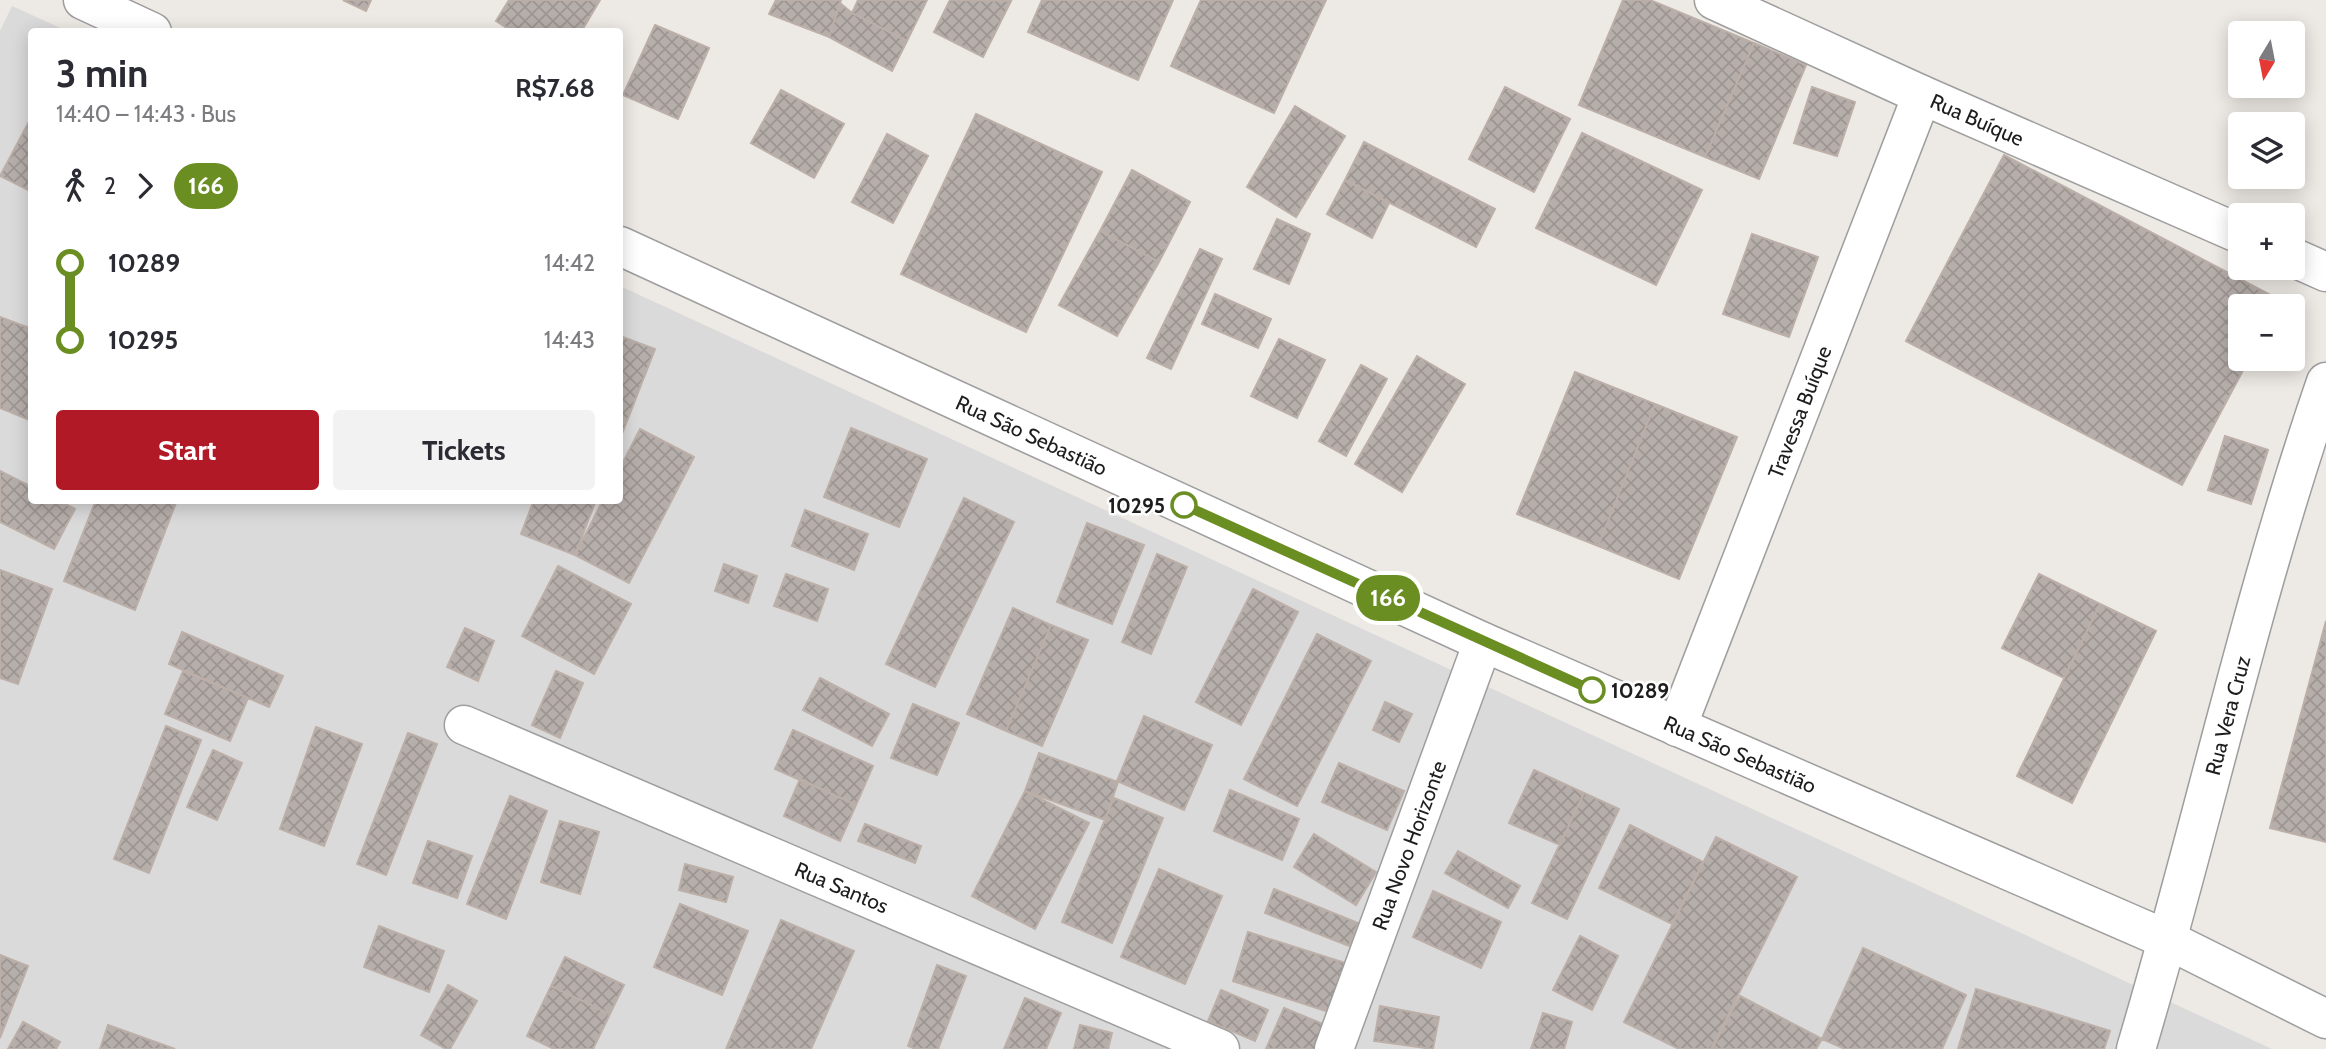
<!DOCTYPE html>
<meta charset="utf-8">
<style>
:root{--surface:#fff;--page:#f2f2f3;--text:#2b2b33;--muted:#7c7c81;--accent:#b11927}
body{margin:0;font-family:Cabin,sans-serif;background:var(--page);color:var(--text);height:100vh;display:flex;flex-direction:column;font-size:26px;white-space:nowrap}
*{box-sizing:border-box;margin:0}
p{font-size:23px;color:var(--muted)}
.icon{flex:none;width:38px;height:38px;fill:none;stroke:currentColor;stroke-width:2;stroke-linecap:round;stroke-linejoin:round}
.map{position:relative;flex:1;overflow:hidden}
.drawer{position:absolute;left:28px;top:28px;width:595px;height:476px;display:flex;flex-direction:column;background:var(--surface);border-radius:7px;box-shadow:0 4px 18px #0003}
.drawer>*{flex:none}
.badge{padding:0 14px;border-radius:23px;font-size:24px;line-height:46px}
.needle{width:46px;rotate:190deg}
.buttons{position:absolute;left:2228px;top:21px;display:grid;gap:14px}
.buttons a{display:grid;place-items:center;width:77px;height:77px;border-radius:7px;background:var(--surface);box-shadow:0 4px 18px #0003;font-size:35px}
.map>.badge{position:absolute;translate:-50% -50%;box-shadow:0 0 0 4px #fff}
.legs{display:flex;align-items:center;gap:10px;height:77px;padding:0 28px;font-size:23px}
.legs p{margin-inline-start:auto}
.head{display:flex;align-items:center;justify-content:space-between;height:119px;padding:0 28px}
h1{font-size:38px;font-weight:800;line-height:52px}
.cta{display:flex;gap:14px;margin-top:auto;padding:14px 28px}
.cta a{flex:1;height:80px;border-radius:7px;background:var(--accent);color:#fff;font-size:28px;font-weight:800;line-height:80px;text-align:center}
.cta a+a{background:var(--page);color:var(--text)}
ul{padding:0 28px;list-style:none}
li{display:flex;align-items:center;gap:24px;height:77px;font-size:26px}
li i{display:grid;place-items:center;width:10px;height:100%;margin:0 9px;background:currentColor}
li i::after{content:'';width:18px;height:18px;margin:-9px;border:5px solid;border-radius:50%;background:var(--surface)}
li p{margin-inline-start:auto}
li:first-child i{background:linear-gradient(#0000 50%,currentColor 0)}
li:last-child i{background:linear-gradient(currentColor 50%,#0000 0)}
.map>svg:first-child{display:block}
</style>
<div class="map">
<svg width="2326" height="1049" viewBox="0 0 2326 1049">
<defs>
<pattern id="building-cross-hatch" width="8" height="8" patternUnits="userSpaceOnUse" patternTransform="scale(1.75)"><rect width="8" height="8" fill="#b6aeaa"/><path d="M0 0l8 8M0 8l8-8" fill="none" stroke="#9c9592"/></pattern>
</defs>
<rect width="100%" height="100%" fill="#ede9e4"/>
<path fill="#dbdada" d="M 12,6 L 67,31 L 32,32 L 32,500 L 620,500 L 620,286 L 2272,1049 L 0,1049 L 0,31 Z"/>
<path fill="url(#building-cross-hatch)" stroke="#bcafa8" stroke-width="2" d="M 343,0 L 371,0 L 366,11 Z
M 509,0 L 600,0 L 581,32 L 513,32 L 496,21 Z
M 776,0 L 841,0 L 829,37 L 769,14 Z
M 858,0 L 927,0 L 907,41 L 852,13 Z
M 950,0 L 1011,1 L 983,57 L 934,32 Z
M 1042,0 L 1173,0 L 1138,80 L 1028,32 Z
M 1201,0 L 1326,0 L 1274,113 L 1171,66 Z
M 1623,0 L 1650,0 L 1754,43 L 1705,157 L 1579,105 Z
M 840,3 L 852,13 L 907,41 L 892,71 L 829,37 Z
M 655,25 L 709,48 L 678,119 L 623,95 Z
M 1754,43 L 1806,65 L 1759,179 L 1705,157 Z
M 1505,87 L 1570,119 L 1534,192 L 1469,159 Z
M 1812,87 L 1855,102 L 1837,156 L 1794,143 Z
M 781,90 L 844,124 L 814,178 L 751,143 Z
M 1295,106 L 1345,136 L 1296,217 L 1247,187 Z
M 976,114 L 1102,172 L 1026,332 L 901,274 Z
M 32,116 L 32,192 L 0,176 Z
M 1582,133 L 1702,190 L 1656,285 L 1536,228 Z
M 887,134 L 928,156 L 893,223 L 852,202 Z
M 1364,142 L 1495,209 L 1476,247 L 1345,180 Z
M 2004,155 L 2280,300 L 2277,306 L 2240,306 L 2240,359 L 2249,359 L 2182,485 L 1906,341 Z
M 1132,170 L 1190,202 L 1159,262 L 1100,231 Z
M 1345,180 L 1389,203 L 1372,238 L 1327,214 Z
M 1277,219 L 1310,234 L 1289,284 L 1254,269 Z
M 1100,231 L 1159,262 L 1117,336 L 1059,305 Z
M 1752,234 L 1818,257 L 1789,337 L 1723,314 Z
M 1200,249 L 1222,259 L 1171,369 L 1147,358 Z
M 1215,294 L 1271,319 L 1258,348 L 1202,324 Z
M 0,317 L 32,329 L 32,421 L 0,408 Z
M 620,336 L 655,349 L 620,439 Z
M 1279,339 L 1325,360 L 1297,418 L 1251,396 Z
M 1417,356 L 1465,384 L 1402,492 L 1355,464 Z
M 1361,365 L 1387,379 L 1346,456 L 1319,441 Z
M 1575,372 L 1655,404 L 1598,546 L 1517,514 Z
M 1655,404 L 1737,437 L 1679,579 L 1598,546 Z
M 851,428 L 927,459 L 899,527 L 824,497 Z
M 640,429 L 694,457 L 629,583 L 575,555 L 603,500 L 620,500 L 620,468 Z
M 2225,436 L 2268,450 L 2251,504 L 2208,490 Z
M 0,471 L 32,487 L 32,500 L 58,500 L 75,509 L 54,549 L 0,522 Z
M 964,498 L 1014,522 L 935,687 L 886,664 Z
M 96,500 L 177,500 L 135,610 L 64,581 Z
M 534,500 L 596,500 L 575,555 L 521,534 Z
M 805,510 L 868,534 L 854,570 L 792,546 Z
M 1087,523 L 1144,545 L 1112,624 L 1057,602 Z
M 1157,554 L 1187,567 L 1151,654 L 1122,642 Z
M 724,564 L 757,576 L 748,603 L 715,591 Z
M 558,566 L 631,604 L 594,674 L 522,636 Z
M 0,570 L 52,589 L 18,684 L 0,678 Z
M 786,574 L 828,589 L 817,621 L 774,606 Z
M 2039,574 L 2100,604 L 2064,678 L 2002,648 Z
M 1253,589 L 1298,612 L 1241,725 L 1196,702 Z
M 2100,604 L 2156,631 L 2072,803 L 2017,776 Z
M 1013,608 L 1051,625 L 1006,731 L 967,714 Z
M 2326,621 L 2326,842 L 2270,828 Z
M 1051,625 L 1088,640 L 1042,746 L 1006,731 Z
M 465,628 L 494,641 L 478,681 L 447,667 Z
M 182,632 L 283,676 L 269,707 L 169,664 Z
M 1317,634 L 1371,661 L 1297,806 L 1244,779 Z
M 183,671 L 248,698 L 230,741 L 165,714 Z
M 556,671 L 583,683 L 560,738 L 532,725 Z
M 820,678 L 889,714 L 872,746 L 803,710 Z
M 1385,702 L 1412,714 L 1399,742 L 1373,730 Z
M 913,704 L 959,723 L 937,775 L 891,758 Z
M 1144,716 L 1212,745 L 1184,810 L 1117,781 Z
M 166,726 L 201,740 L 149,873 L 114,859 Z
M 316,727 L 362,744 L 324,846 L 280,829 Z
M 793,730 L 873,766 L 856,805 L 775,769 Z
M 408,733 L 437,744 L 386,875 L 357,864 Z
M 213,750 L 242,763 L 217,820 L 187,807 Z
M 1039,753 L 1118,782 L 1105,820 L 1025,791 Z
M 1339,763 L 1404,791 L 1387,830 L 1322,802 Z
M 1534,770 L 1584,793 L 1560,845 L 1509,823 Z
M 800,779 L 856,805 L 840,841 L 784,816 Z
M 1230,790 L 1299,819 L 1282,860 L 1214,831 Z
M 1025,791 L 1089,823 L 1035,929 L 972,896 Z
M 1584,793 L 1619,809 L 1567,919 L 1532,903 Z
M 510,796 L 547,811 L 506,919 L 467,904 Z
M 1114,798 L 1163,818 L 1112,943 L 1062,922 Z
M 560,821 L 599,832 L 580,894 L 541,882 Z
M 865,824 L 921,846 L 915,863 L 858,841 Z
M 1630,825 L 1703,862 L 1672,924 L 1599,888 Z
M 1314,834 L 1376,872 L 1356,905 L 1294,867 Z
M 1716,837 L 1797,877 L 1711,1049 L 1679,1049 L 1624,1022 Z
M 428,841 L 472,856 L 457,898 L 413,883 Z
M 1458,851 L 1520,886 L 1508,908 L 1445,873 Z
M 685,864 L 733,877 L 726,902 L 679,890 Z
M 1159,869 L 1222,896 L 1185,984 L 1121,957 Z
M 1274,889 L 1358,923 L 1349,946 L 1265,913 Z
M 1433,891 L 1501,922 L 1481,968 L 1413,937 Z
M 680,904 L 748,931 L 722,995 L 654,967 Z
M 781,920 L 854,951 L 811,1049 L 726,1049 Z
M 379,926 L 444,951 L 429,992 L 364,967 Z
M 1248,932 L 1348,964 L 1332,1013 L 1233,981 Z
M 1580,936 L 1618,956 L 1592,1010 L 1553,990 Z
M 1863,948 L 1966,995 L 1942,1049 L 1845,1049 L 1822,1039 Z
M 0,955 L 28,966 L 0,1038 Z
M 565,957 L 624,985 L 610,1014 L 551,986 Z
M 937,965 L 966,976 L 938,1049 L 916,1049 L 908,1046 Z
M 448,985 L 477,1001 L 450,1049 L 446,1049 L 421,1035 Z
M 551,986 L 610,1014 L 593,1049 L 554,1049 L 527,1036 Z
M 1976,989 L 2110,1031 L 2104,1049 L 1958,1049 Z
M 1221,990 L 1268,1010 L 1255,1041 L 1208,1021 Z
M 1740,996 L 1822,1039 L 1816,1049 L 1712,1049 Z
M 1025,998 L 1061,1013 L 1046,1049 L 1004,1049 Z
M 1380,1006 L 1439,1017 L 1433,1049 L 1374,1041 Z
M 1284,1008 L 1328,1026 L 1318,1049 L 1266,1049 Z
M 1543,1013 L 1572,1022 L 1564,1049 L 1531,1049 Z
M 23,1022 L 60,1042 L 56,1049 L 8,1049 Z
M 108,1025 L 175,1049 L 100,1049 Z
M 1080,1025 L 1112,1033 L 1108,1049 L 1074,1049 Z"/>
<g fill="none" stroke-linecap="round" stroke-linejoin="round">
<defs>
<g id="minor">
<path id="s1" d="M 1714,0 L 1922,95 L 2240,234"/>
<path d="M 2292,257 L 2326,272"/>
<path id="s2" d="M 464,725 L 1220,1049"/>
<path id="s3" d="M 1677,727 L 1922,95"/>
<path id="s4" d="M 1334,1049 L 1483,642"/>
<path id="s5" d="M 2136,1049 C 2202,828 2250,601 2326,382"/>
</g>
<g id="tertiary">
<path d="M 83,0 L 152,32"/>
<path id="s6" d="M 620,246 L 1483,642 L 2168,940 L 2326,1019"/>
</g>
</defs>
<use href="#minor" stroke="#9e9e9e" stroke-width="41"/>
<use href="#tertiary" stroke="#9e9e9e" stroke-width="41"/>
<use href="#minor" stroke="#fff" stroke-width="38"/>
<use href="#tertiary" stroke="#fff" stroke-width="38"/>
</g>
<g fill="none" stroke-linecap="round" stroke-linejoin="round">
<defs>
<path id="line-1" d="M 1184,505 L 1592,690"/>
</defs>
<use href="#line-1" stroke="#fff" stroke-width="16"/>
<use href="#line-1" stroke="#6b8e23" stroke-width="10"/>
</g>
<g fill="#fff" stroke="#6b8e23" stroke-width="3.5">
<circle cx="1184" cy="505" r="12"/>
<circle cx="1592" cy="690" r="12"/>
</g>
<g text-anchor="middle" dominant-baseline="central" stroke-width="5" stroke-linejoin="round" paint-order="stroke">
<g font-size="21" fill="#1d1d1d" stroke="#fff">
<text stroke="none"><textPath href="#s1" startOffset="289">Rua Buíque</textPath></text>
<text stroke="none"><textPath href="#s3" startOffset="338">Travessa Buíque</textPath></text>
<text stroke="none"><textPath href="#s6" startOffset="453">Rua São Sebastião</textPath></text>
<text stroke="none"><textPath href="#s5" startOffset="346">Rua Vera Cruz</textPath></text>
<text stroke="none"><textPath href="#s6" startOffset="1230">Rua São Sebastião</textPath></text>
<text stroke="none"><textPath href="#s4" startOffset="217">Rua Novo Horizonte</textPath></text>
<text stroke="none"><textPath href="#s2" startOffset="411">Rua Santos</textPath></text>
</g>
<g font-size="21" font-weight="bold" fill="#1d1d1d" stroke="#fff" text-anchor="end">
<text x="1165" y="505">10295</text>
<text x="1611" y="690" text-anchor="start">10289</text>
</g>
</g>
</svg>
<div class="buttons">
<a><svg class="needle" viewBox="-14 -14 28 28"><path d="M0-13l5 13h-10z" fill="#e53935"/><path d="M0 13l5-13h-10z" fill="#7c7c81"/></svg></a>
<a><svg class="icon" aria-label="layers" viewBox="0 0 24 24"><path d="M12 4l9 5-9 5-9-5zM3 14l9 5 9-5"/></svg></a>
<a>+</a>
<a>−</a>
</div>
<b class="badge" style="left:1388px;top:598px;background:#6b8e23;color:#fff">166</b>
<section class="drawer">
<div class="head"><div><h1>3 min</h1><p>14:40 – 14:43 · Bus</p></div><b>R$7.68</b></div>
<div class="legs"><svg class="icon" aria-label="walk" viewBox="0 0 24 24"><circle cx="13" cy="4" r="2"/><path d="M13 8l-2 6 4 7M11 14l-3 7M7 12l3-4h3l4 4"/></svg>2<svg class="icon" aria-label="forward" viewBox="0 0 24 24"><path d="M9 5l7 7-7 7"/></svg><b class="badge" style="background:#6b8e23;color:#fff">166</b></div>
<ul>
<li><i style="color:#6b8e23"></i><b>10289</b><p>14:42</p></li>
<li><i style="color:#6b8e23"></i><b>10295</b><p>14:43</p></li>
</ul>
<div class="cta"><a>Start</a><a>Tickets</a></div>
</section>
</div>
